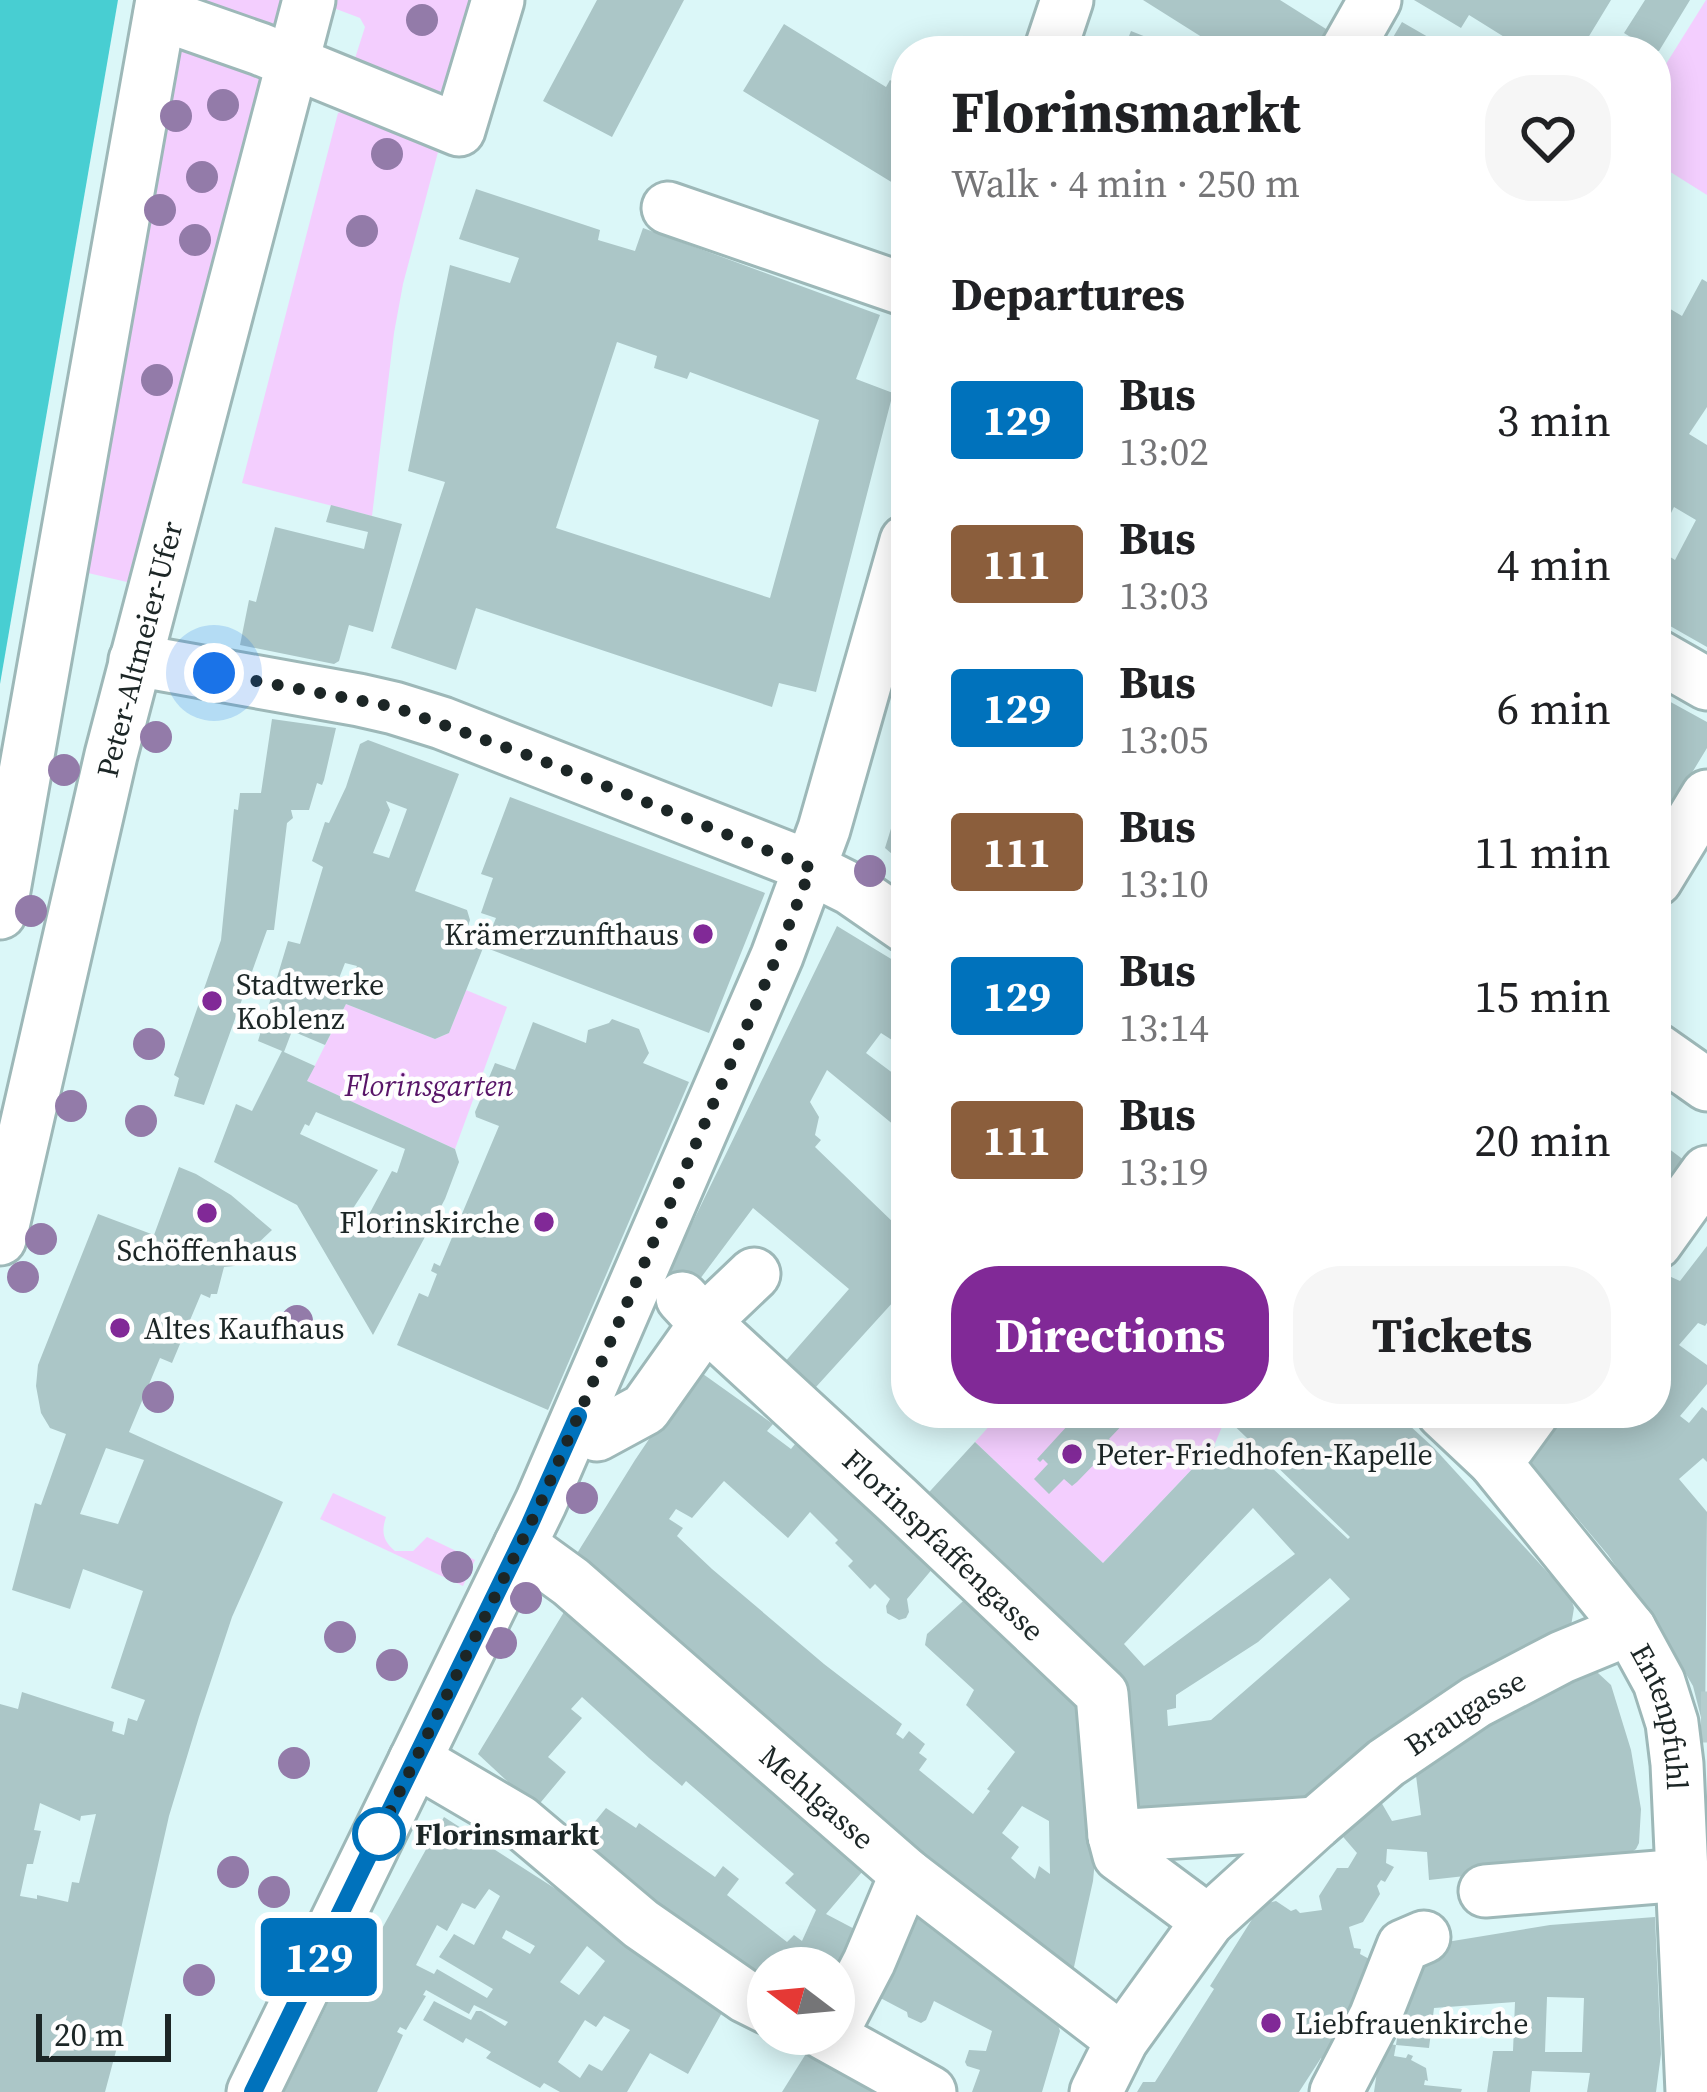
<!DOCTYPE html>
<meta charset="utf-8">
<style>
:root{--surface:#fff;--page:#f6f6f6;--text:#202124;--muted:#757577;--accent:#812997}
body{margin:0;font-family:"Source Serif 4",serif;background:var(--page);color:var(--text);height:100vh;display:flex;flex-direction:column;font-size:45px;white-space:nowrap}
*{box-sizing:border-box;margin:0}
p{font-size:39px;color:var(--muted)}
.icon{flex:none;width:66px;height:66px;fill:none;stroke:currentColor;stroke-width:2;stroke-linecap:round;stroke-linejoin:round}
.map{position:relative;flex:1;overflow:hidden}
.sheet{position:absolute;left:891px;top:36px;width:780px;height:1392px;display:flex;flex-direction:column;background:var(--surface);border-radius:48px;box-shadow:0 6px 30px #0003}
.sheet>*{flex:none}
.badge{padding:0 24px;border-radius:9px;font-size:42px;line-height:78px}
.needle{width:78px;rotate:286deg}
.buttons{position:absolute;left:747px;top:1947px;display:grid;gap:24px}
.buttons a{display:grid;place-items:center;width:108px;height:108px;border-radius:50%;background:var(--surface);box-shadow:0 6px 30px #0003;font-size:60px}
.scale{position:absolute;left:36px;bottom:30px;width:135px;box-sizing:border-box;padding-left:12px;border:6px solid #1c2626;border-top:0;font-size:33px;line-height:42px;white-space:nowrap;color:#1c2626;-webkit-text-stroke:9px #fefefe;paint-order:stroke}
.you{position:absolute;width:60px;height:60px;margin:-30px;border:9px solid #fff;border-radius:50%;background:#1a73e8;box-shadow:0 0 0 18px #1a73e833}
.map>.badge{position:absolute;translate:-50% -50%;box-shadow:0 0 0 6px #fff}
h2{padding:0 60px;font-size:45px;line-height:108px}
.round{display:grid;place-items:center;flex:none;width:126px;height:126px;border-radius:48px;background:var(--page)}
.summary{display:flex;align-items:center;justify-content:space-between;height:204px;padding:0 60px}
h1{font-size:57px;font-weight:700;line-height:90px}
.button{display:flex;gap:24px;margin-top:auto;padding:24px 60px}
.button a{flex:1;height:138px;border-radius:48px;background:var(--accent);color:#fff;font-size:48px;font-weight:700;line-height:138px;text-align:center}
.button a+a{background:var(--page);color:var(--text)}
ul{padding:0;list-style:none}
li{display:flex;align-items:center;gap:36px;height:144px;padding:0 60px}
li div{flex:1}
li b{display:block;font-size:45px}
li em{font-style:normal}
li .badge{min-width:132px;font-weight:700;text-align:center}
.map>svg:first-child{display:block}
</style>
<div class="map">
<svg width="1707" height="2092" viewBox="0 0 1707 2092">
<rect width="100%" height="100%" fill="#dbf7f8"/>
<path fill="#f3cefe" d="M 176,0 L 286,0 L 127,582 L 75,570 Z
M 333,0 L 480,0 L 456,77 L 439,92 L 412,92 L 351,71 L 365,27 L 360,18 L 331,7 Z
M 1706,0 L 1707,0 L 1707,195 L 1656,163 L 1656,80 Z
M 350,109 L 429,137 L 438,152 L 403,284 L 394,333 L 372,516 L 242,483 L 338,113 Z
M 466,990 L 507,1007 L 455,1149 L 307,1081 L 346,1004 L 435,1039 L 449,1033 Z
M 1001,1413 L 1221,1413 L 1226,1417 L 1214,1446 L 1103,1563 L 975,1442 Z
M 333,1493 L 386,1517 C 381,1532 383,1541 395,1551 L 413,1551 L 427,1537 L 475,1560 L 463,1586 L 320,1519 Z"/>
<path fill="#48ced2" d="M 0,0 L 118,0 L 0,684 Z"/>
<path fill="#abc6c7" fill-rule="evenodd" d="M 597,0 L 684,0 L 612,137 L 543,101 Z
M 1143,0 L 1280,0 L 1334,34 L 1324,51 L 1224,51 Z
M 1414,0 L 1611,0 L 1580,51 L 1545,51 L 1538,47 L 1536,51 L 1527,51 L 1469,15 L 1461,28 Z
M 1645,0 L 1690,0 L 1659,51 L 1653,51 L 1624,33 Z
M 1402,22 L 1435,41 L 1430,51 L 1385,51 Z
M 784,24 L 886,87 L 890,80 L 906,90 L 906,191 L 743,91 Z
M 1131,31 L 1181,51 L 1123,51 Z
M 476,189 L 600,230 L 598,240 L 635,251 L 643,228 L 880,315 L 856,379 L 893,393 L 816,692 L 779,683 L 772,707 L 476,608 L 456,670 L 391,648 L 445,482 L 408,471 L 450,265 L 510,283 L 519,258 L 459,239 ZM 617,342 L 657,356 L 654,368 L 687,379 L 690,372 L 819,420 L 770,598 L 556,528 Z
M 1702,279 L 1707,282 L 1707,407 L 1689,434 L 1707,445 L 1707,647 L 1656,618 L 1656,548 L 1675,560 L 1696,520 L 1674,507 L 1670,515 L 1656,508 L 1656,323 L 1667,307 L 1682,316 Z
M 331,505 L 402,524 L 373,632 L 349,625 L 339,661 L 334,664 L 240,645 L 249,600 L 256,602 L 275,527 L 364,549 L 368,532 L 326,522 Z
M 1656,694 L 1707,722 L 1707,748 L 1656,832 Z
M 272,719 L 336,728 L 324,780 L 322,785 L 317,783 L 309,810 L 291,810 L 293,818 L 287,823 L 274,930 L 267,930 L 204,1105 L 174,1096 L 179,1078 L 174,1075 L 221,940 L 234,809 L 238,810 L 240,793 L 261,793 Z
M 368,740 L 459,774 L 415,891 L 467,910 L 470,920 L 465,935 L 485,943 L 449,1033 L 435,1039 L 346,1004 L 325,1045 L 292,1031 L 284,1052 L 315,1066 L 307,1081 L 455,1149 L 459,1162 L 445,1199 L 373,1335 L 297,1205 L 214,1162 L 236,1104 L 252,1111 L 282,1051 L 258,1041 L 288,941 L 300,944 L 323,867 L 312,861 L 325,822 L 329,823 L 346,787 L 360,744 ZM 386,801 L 407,809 L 389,858 L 373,853 L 390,810 ZM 345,963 L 357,966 L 345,994 L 334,991 ZM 316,1112 L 405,1149 L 397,1173 L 392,1171 L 364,1224 L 352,1210 L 378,1170 L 300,1134 L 305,1124 L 309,1126 Z
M 905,783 L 906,783 L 906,866 L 885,848 Z
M 510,797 L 765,893 L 709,1033 L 484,947 L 496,918 L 481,913 L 493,878 L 481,874 Z
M 837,926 L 906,968 L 906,1049 L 881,1033 L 866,1053 L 906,1083 L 906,1135 L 827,1070 L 810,1102 L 819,1117 L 815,1135 L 821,1140 L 815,1147 L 896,1225 L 906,1219 L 906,1292 L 904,1290 L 806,1398 L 776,1372 L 849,1289 L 753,1208 L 688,1295 L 667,1275 Z
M 612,1019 L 639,1029 L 649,1053 L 643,1063 L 689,1082 L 548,1410 L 397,1345 L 419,1293 L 428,1297 L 437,1274 L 431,1271 L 434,1263 L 440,1266 L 499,1126 L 476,1117 L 475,1112 L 482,1096 L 484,1096 L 483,1092 L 495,1063 L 515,1070 L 533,1022 L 586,1043 L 588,1030 L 609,1023 Z
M 1656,1139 L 1693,1167 L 1656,1224 Z
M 179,1167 L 196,1174 L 231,1195 L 272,1230 L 234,1266 L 224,1267 L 217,1294 L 211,1294 L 210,1298 L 201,1294 L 172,1363 L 160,1358 L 129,1432 L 283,1502 L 232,1617 L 199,1717 L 169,1816 L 116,2051 L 105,2092 L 0,2092 L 0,1704 L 18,1709 L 22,1692 L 114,1722 L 112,1731 L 124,1735 L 128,1718 L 137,1721 L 145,1700 L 111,1688 L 143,1591 L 83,1569 L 70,1609 L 12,1590 L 35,1503 L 41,1505 L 66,1434 L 50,1428 L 41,1413 L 36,1386 L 38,1365 L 98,1214 L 154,1235 ZM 106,1448 L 144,1460 L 118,1524 L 80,1514 ZM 40,1803 L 80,1821 L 81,1816 L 96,1814 L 79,1883 L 72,1882 L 68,1902 L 37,1895 L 37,1899 L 20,1896 L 27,1864 L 33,1864 L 41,1831 L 34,1830 Z
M 1707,1246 L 1707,1323 L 1705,1326 L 1698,1323 L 1679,1345 L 1707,1365 L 1707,1384 L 1680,1416 L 1689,1423 L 1702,1407 L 1707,1411 L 1707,1462 L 1703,1458 L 1679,1479 L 1707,1512 L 1705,1733 L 1693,1686 L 1665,1638 L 1608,1555 L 1520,1450 L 1550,1413 L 1656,1413 L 1656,1287 L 1669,1276 L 1680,1281 Z
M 703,1374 L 773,1424 L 767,1431 L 791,1449 L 800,1438 L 939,1561 L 907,1599 L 909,1612 L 906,1618 L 899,1620 L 887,1613 L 886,1606 L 890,1599 L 875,1584 L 870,1589 L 848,1566 L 853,1561 L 835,1543 L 838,1540 L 810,1512 L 788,1538 L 724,1481 L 692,1518 L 676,1509 L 669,1519 L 683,1528 L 677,1536 L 712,1569 L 824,1664 L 902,1724 L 896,1734 L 903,1739 L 909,1731 L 925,1744 L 919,1753 L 927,1759 L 919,1770 L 973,1814 L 990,1791 L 987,1789 L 1015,1752 L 966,1705 L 974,1690 L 925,1645 L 927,1634 L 972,1593 L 1078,1695 L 1097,1839 L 1093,1881 L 1072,1976 L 978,1903 L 576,1555 L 635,1460 L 680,1393 L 686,1397 ZM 1022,1806 L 1049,1821 L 1050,1874 L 1039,1866 L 1035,1879 L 1011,1858 L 1019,1847 L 1002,1833 Z
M 1079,1413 L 1085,1416 L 1089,1413 L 1124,1413 L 1129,1418 L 1109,1439 L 1113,1444 L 1110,1448 L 1077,1482 L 1072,1486 L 1064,1479 L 1049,1494 L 1034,1479 L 1048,1464 L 1043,1459 L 1040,1462 L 1037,1459 Z
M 1221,1413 L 1396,1413 L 1434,1448 L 1571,1598 L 1574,1608 L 1570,1632 L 1329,1789 L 1303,1799 L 1121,1811 L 1114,1688 L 921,1501 L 975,1442 L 1103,1563 L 1214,1446 L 1236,1466 L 1252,1449 L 1348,1539 L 1350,1537 ZM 1253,1508 L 1295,1554 L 1144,1666 L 1124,1644 ZM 1330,1578 L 1350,1599 L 1211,1720 L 1168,1726 L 1167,1710 L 1176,1708 L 1176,1695 L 1258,1642 Z
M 567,1607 L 868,1865 L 826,1914 L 864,1934 L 834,1994 L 834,1968 L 768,1968 L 768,1985 L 575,1846 L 606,1808 L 636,1828 L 639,1823 L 715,1877 L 723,1866 L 739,1879 L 727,1895 L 787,1942 L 794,1935 L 802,1941 L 816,1910 L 785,1883 L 794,1874 L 686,1781 L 682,1786 L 649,1758 L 582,1697 L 571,1709 L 582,1718 L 548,1757 L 566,1772 L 536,1808 L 478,1754 Z
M 1590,1670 L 1598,1673 L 1611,1685 L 1631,1750 L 1641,1809 L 1639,1843 L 1636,1849 L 1626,1856 L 1608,1860 L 1429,1880 L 1427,1852 L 1387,1849 L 1386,1863 L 1394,1867 L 1385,1882 L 1381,1880 L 1377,1886 L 1380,1894 L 1363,1922 L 1349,1927 L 1354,1948 L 1361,1949 L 1360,1954 L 1373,1961 L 1377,1979 L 1326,2061 L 1321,2058 L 1299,2092 L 1137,2092 L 1143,2082 L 1155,2082 L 1214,1989 L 1210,1986 L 1261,1905 L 1276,1901 L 1291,1911 L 1296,1909 L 1300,1913 L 1322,1910 L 1319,1896 L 1337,1868 L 1348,1868 L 1357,1853 L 1332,1824 L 1373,1788 L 1392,1821 L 1421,1815 L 1413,1752 Z
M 444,1817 L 626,1934 L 693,1981 L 687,1990 L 724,2009 L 688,2074 L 650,2053 L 627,2092 L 560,2092 L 544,2083 L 540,2088 L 486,2058 L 491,2052 L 466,2038 L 463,2043 L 423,2020 L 434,2001 L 471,2020 L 476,2011 L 481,2011 L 505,2026 L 508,2022 L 474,2005 L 469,2014 L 426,1990 L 423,1995 L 426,1996 L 406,2030 L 400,2027 L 397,2032 L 403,2035 L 377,2092 L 284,2092 L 361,1936 L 374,1943 ZM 489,1889 L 500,1896 L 474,1945 L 454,1934 L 439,1957 L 493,1989 L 487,1998 L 437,1969 L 434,1974 L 416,1965 L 437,1925 L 447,1931 L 462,1903 L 475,1909 ZM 506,1930 L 535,1946 L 530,1954 L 502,1938 ZM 587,1946 L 605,1961 L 579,1995 L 560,1982 ZM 604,2016 L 630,2030 L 602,2071 L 589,2064 L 580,2078 L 558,2062 L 585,2020 L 596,2027 Z
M 912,1903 L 1057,2022 L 1060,2031 L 1042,2092 L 972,2092 L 980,2070 L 967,2066 L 965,2062 L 969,2050 L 986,2051 L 992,2031 L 934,2001 L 926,2020 L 921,2023 L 908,2017 L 907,2012 L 869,1992 Z
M 1655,1917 L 1661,2054 L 1656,2092 L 1587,2092 L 1590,2073 L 1532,2071 L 1530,2092 L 1487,2092 L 1493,2051 L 1513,2051 L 1515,2002 L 1434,2008 L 1429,2048 L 1396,2045 L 1410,1948 L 1550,1925 ZM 1547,1997 L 1584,1998 L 1582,2052 L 1545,2052 Z
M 1381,2043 L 1396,2045 L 1394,2056 L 1406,2058 L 1408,2054 L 1413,2056 L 1411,2060 L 1426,2068 L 1428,2081 L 1425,2080 L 1424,2085 L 1462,2089 L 1461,2092 L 1374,2092 Z
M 812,2044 L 898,2092 L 782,2092 Z"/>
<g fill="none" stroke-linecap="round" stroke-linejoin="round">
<path stroke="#b5cdce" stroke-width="51" stroke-dasharray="51 26" stroke-linecap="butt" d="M 1701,1717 L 1707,1717"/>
<defs>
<g id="minor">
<path d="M 160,14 L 260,49 L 459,130 L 498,0"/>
<path d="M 1050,51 L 1067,0"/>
<path d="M 1346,51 L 1375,0"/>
<path d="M 668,208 L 906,290"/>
<path d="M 1656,655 L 1707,684"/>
<path d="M 135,660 L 359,700 L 394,708 L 442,723 L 793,860 L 851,889 L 906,927"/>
<path d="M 1656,880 L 1707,796"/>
<path d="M 0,913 L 162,0"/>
<path d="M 1656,1049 L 1707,1085"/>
<path id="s1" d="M 0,1239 L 111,755 L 309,0"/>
<path d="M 1656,1243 L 1707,1172"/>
<path id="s2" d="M 682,1298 L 705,1323 L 896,1499 L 1102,1694 L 1114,1836 L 1316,1823"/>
<path id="s3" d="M 1443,1413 L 1494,1461 L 1630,1629 L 1659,1682 L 1672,1723 L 1677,1764 L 1692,2092"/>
<path d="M 597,1435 L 645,1409 L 713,1313 L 754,1274"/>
<path d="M 1494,1461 L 1509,1446 L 1533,1413"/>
<path id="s4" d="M 520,1545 L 571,1582 L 906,1874 L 1122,2040"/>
<path d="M 415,1760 L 519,1821 L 641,1924 L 746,1997 L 768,2008"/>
<path d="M 1114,1836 L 1119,1855 L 1208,1921"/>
<path d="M 1485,1891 L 1683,1875"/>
<path d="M 834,2029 L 869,1962 L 906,1874"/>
<path d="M 825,2034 L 930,2092"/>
<path d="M 253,2092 L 541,1502 L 777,956 L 824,829 L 906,541"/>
<path id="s5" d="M 1096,2092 L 1122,2040 L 1208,1921 L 1316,1823 L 1386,1763 L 1476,1702 L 1562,1657 L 1630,1629"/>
<path d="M 1336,2092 L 1375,2017 L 1403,1946 L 1424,1937"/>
</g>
</defs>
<use href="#minor" stroke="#9db8b8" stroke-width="57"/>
<use href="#minor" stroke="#fff" stroke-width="51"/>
</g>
<g fill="#937ba9">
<circle cx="422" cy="20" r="16"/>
<circle cx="223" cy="105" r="16"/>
<circle cx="176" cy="116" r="16"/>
<circle cx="387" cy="154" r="16"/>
<circle cx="202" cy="177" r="16"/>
<circle cx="160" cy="210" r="16"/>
<circle cx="362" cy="231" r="16"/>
<circle cx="195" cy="240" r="16"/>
<circle cx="157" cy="380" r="16"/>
<circle cx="156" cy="737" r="16"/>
<circle cx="64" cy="770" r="16"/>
<circle cx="870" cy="871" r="16"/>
<circle cx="31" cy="911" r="16"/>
<circle cx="149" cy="1044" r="16"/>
<circle cx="71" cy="1106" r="16"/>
<circle cx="141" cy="1121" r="16"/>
<circle cx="41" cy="1239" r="16"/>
<circle cx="23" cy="1277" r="16"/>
<circle cx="297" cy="1321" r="16"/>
<circle cx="158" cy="1397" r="16"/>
<circle cx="582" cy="1498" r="16"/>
<circle cx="457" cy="1567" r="16"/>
<circle cx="526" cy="1598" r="16"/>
<circle cx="340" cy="1637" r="16"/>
<circle cx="501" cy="1643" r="16"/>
<circle cx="392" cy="1665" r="16"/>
<circle cx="294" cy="1763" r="16"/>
<circle cx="233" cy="1872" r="16"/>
<circle cx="274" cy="1892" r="16"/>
<circle cx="199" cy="1980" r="16"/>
</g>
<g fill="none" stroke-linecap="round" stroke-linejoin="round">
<defs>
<path id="line" d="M 253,2092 L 530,1524 L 578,1416"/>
</defs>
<use href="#line" stroke="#fff" stroke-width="27"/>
<use href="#line" stroke="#0072bc" stroke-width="18"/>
<path stroke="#1c2626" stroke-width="12" stroke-dasharray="0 21.6" d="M 214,673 L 394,707 L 538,759 L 811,868 L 777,956 L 541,1502 L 379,1834"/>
</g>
<g fill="#812997" stroke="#fefefe" stroke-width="4.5">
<circle cx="703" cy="934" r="12"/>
<circle cx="212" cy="1001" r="12"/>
<circle cx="207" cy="1213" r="12"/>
<circle cx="544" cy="1222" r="12"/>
<circle cx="120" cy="1328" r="12"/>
<circle cx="1072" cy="1454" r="12"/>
<circle cx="1271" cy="2023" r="12"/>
</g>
<circle fill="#fff" stroke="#0072bc" stroke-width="6" cx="379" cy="1834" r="24"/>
<g text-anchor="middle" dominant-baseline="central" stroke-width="9" stroke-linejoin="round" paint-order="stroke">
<g font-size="30" fill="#1c2626" stroke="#fefefe">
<text stroke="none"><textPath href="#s1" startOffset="606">Peter-Altmeier-Ufer</textPath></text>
<text stroke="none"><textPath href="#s2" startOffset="360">Florinspfaffengasse</textPath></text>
<text stroke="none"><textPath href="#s5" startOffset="537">Braugasse</textPath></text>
<text stroke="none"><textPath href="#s3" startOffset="381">Entenpfuhl</textPath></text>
<text stroke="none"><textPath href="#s4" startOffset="390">Mehlgasse</textPath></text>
</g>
<g font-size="30" fill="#1c2626" stroke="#fefefe" text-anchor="start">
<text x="679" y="934" text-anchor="end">Krämerzunfthaus</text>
<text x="236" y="984">Stadtwerke<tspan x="236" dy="34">Koblenz</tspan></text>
<text x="520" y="1222" text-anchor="end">Florinskirche</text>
<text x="207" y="1250" text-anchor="middle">Schöffenhaus</text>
<text x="144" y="1328">Altes Kaufhaus</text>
<text x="1096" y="1454">Peter-Friedhofen-Kapelle</text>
<text x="1295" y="2023">Liebfrauenkirche</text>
</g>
<g font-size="30" font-style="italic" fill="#581568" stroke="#fefefe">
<text x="429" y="1085">Florinsgarten</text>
</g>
<g font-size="30" font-weight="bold" fill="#1c2626" stroke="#fefefe" text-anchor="start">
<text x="415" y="1834">Florinsmarkt</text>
</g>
</g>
</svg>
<div class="buttons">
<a><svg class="needle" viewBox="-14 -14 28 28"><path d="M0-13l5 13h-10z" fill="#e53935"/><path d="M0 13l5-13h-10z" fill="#757577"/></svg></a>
</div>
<div class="scale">20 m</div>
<div class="you" style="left:214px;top:673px"></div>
<b class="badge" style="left:319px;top:1957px;background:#0072bc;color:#fff">129</b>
<section class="sheet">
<div class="summary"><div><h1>Florinsmarkt</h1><p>Walk · 4 min · 250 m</p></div><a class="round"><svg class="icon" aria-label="heart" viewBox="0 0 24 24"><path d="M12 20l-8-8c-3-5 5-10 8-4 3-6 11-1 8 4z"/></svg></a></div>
<h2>Departures</h2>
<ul>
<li><span class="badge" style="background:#0072bc;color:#fff">129</span><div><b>Bus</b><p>13:02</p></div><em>3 min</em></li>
<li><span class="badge" style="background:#8b5e3c;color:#fff">111</span><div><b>Bus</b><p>13:03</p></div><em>4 min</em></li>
<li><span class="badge" style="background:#0072bc;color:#fff">129</span><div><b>Bus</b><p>13:05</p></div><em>6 min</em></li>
<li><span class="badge" style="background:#8b5e3c;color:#fff">111</span><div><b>Bus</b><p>13:10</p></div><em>11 min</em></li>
<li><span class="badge" style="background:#0072bc;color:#fff">129</span><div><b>Bus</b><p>13:14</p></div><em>15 min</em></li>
<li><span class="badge" style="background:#8b5e3c;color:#fff">111</span><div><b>Bus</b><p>13:19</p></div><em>20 min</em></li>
</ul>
<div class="button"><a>Directions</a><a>Tickets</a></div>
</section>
</div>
